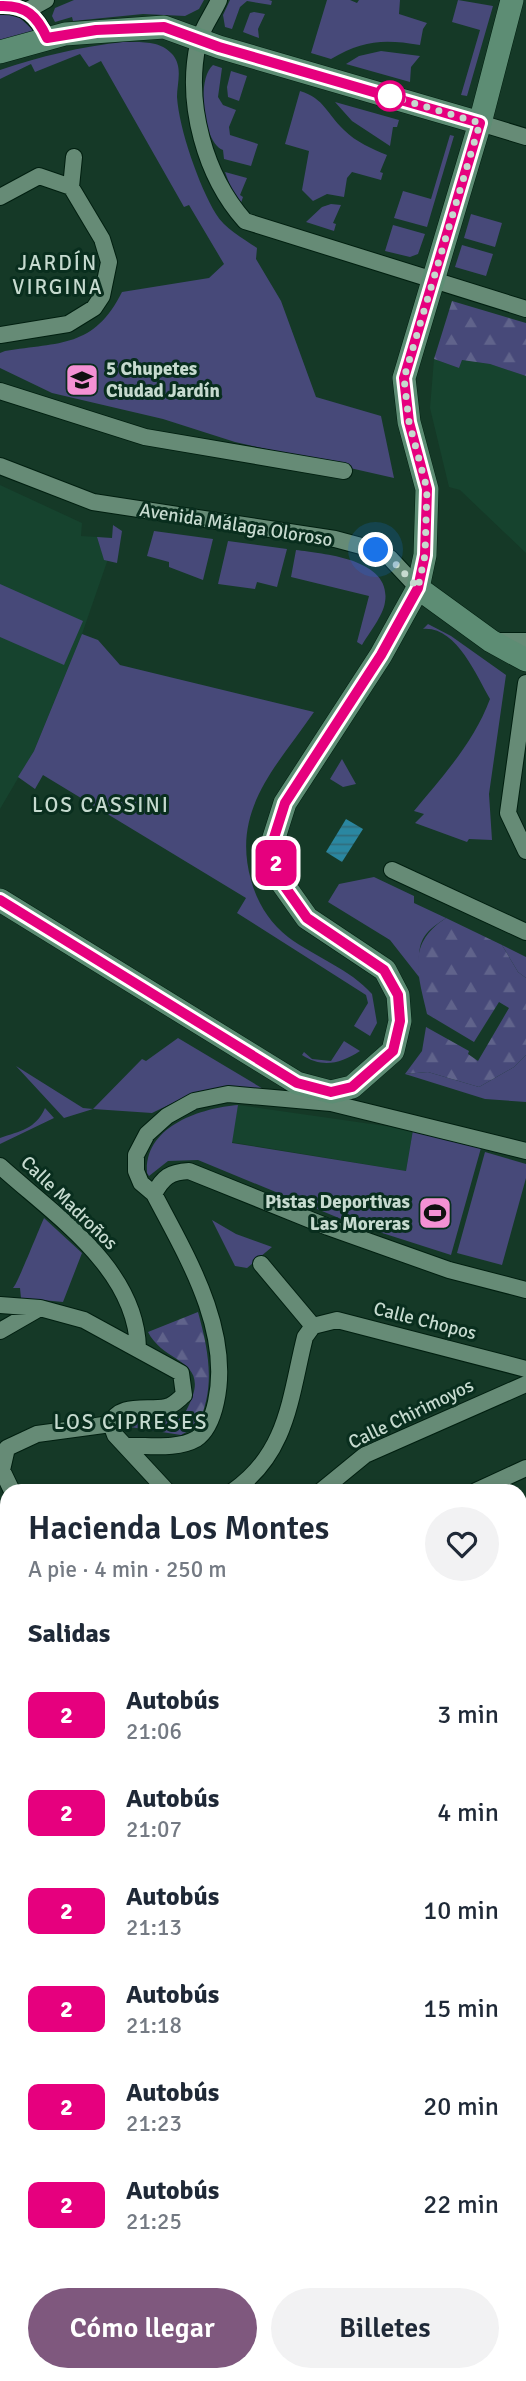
<!DOCTYPE html>
<html lang="es">
<meta charset="utf-8">
<style>
:root{--surface:#fff;--page:#f2f2f3;--text:#1f2937;--muted:#747a83;--accent:#7f587e}
body{margin:0;font-family:Signika,sans-serif;background:var(--page);color:var(--text);height:100vh;display:flex;flex-direction:column;font-size:26px;white-space:nowrap}
*{box-sizing:border-box;margin:0}
p{font-size:23px;color:var(--muted)}
.icon{flex:none;width:38px;height:38px;fill:none;stroke:currentColor;stroke-width:2;stroke-linecap:round;stroke-linejoin:round}
.map{position:relative;flex:1;overflow:hidden}
.sheet{position:absolute;left:0px;top:1484px;width:527px;height:898px;display:flex;flex-direction:column;background:var(--surface);border-radius:21px 21px 0 0;box-shadow:0 4px 10px #0003}
.sheet>*{flex:none}
.badge{padding:0 14px;border-radius:10px;font-size:24px;line-height:46px}
.you{position:absolute;width:35px;height:35px;margin:-18px;border:5px solid #fff;border-radius:50%;background:#1a73e8;box-shadow:0 0 0 10px #1a73e833}
.map>.badge{position:absolute;translate:-50% -50%;box-shadow:0 0 0 4px #fff}
h2{padding:0 28px;font-size:26px;line-height:63px}
.round{display:grid;place-items:center;flex:none;width:74px;height:74px;border-radius:37px;background:var(--page)}
.summary{display:flex;align-items:center;justify-content:space-between;height:119px;padding:0 28px}
h1{font-size:33px;font-weight:600;line-height:52px}
.primary-button{display:flex;gap:14px;margin-top:auto;padding:14px 28px}
.primary-button a{flex:1;height:80px;border-radius:42px;background:var(--accent);color:#fff;font-size:28px;font-weight:600;line-height:80px;text-align:center}
.primary-button a+a{background:var(--page);color:var(--text)}
ul{padding:0;list-style:none}
li{display:flex;align-items:center;gap:21px;height:98px;padding:0 28px}
li div{flex:1}
li b{display:block;font-size:26px}
li em{font-style:normal}
li .badge{min-width:77px;font-weight:700;text-align:center}
.map>svg:first-child{display:block}
</style>
<div class="map">
<svg width="526" height="2381" viewBox="0 0 526 2381">
<defs>
<pattern id="forest-firs" width="22" height="20" patternUnits="userSpaceOnUse" patternTransform="scale(1.75)"><rect width="22" height="20" fill="#474979"/><path d="M5 1l3.5 6h-7zM16 11l3.5 6h-7z" fill="#60638b"/></pattern>
<pattern id="water-rules" width="6" height="5" patternUnits="userSpaceOnUse" patternTransform="scale(1.75)"><rect width="6" height="5" fill="#2a87a1"/><path d="M0 2.5h6" fill="none" stroke="#306e7e"/></pattern>
</defs>
<rect width="100%" height="100%" fill="#153927"/>
<path fill="#16432e" d="M 434,359 L 459,368 L 462,360 L 490,364 L 526,376 L 526,553 L 460,490 L 449,487 L 430,408 Z
M 0,485 L 82,523 L 81,536 L 97,537 L 104,559 L 108,559 L 82,634 L 34,751 L 0,809 Z
M 238,1105 L 413,1130 L 406,1171 L 231,1142 Z"/>
<path fill="#474979" d="M 74,0 L 204,0 L 199,9 L 185,16 L 143,14 L 73,21 L 72,17 L 55,22 L 52,16 L 55,8 Z
M 230,0 L 269,0 L 272,1 L 271,5 L 247,1 L 240,7 L 232,29 L 225,27 L 223,15 Z
M 327,0 L 350,0 L 357,3 L 359,0 L 400,0 L 399,14 L 427,23 L 423,29 L 420,45 C 384,39 363,40 331,59 L 311,53 Z
M 458,0 L 493,6 L 467,96 L 461,95 L 480,30 L 452,22 Z
M 254,12 L 265,14 L 258,29 L 259,38 L 243,32 L 250,13 Z
M 7,14 L 20,18 L 34,31 L 0,46 L 0,15 Z
M 123,42 C 140,42 161,40 173,55 C 183,68 177,83 177,97 C 179,129 199,186 216,214 C 224,228 244,239 257,248 L 256,259 L 281,301 L 316,397 L 381,416 L 394,478 L 235,442 L 163,419 L 52,393 L 0,368 L 0,353 L 5,351 C 60,342 94,348 122,292 L 209,278 L 224,264 L 189,205 L 184,207 L 101,61 L 89,67 L 80,54 L 35,72 L 31,64 L 0,79 L 0,70 C 41,56 80,47 123,42 Z
M 381,51 L 420,56 L 411,67 L 410,82 L 346,64 L 359,56 Z
M 213,65 L 222,68 L 218,97 L 223,105 L 236,110 L 229,127 L 230,135 L 258,144 L 251,166 L 224,159 L 223,150 C 203,143 196,79 213,65 Z
M 231,71 L 247,76 L 239,101 L 228,97 L 227,87 Z
M 300,91 C 325,99 326,113 344,130 C 356,142 372,149 387,155 L 380,172 L 383,173 L 381,180 L 352,172 L 347,178 L 344,197 L 327,194 L 313,201 L 302,190 L 309,151 L 285,144 Z
M 335,102 L 399,120 L 397,127 L 393,127 L 390,146 L 352,121 Z
M 450,135 L 454,136 L 427,227 L 394,218 L 403,191 L 431,199 Z
M 225,172 L 247,178 L 240,195 L 243,197 L 241,203 L 235,199 Z
M 331,204 L 341,205 L 333,223 L 336,224 L 334,231 L 306,222 L 322,207 Z
M 471,214 L 502,223 L 495,247 L 464,238 Z
M 393,225 L 425,234 L 418,254 L 410,257 L 385,251 Z
M 462,245 L 493,254 L 486,276 L 455,267 Z
M 113,525 L 122,531 L 117,563 L 104,560 L 97,537 L 112,538 Z
M 154,531 L 213,539 L 203,580 L 169,567 L 169,562 L 147,556 Z
M 228,541 L 287,549 L 277,587 L 257,582 L 255,589 L 218,584 Z
M 296,550 C 325,554 392,559 385,602 C 383,616 369,633 362,645 L 357,642 L 369,596 L 291,577 Z
M 0,584 L 83,621 L 64,665 L 0,637 Z
M 428,624 L 451,636 L 506,675 L 489,794 L 492,840 L 469,839 L 467,842 L 415,823 L 424,814 L 414,811 C 443,776 474,742 490,699 C 476,675 456,626 423,629 Z
M 82,634 L 98,640 L 120,665 L 314,712 C 277,766 231,809 251,880 C 257,902 269,922 288,937 C 315,957 350,969 372,994 L 377,1023 L 370,1036 L 354,1026 L 368,1003 L 366,995 L 237,913 L 246,898 L 43,775 L 35,789 L 18,777 L 34,751 Z
M 342,759 L 356,784 L 343,787 L 330,779 Z
M 374,877 L 414,896 L 414,903 L 446,918 C 416,937 419,946 419,977 L 390,940 L 328,902 L 339,884 Z
M 502,945 L 526,957 L 526,978 L 518,972 Z
M 178,1038 L 265,1090 L 218,1088 L 191,1094 L 152,1113 L 93,1109 L 64,1118 L 16,1066 L 83,1108 L 93,1109 L 142,1059 L 146,1061 Z
M 344,1041 L 360,1051 C 340,1064 322,1068 302,1055 L 304,1052 L 312,1059 L 331,1061 Z
M 526,1055 L 526,1102 L 485,1099 L 405,1074 L 428,1072 L 479,1087 L 514,1067 Z
M 238,1105 L 232,1143 L 406,1171 L 413,1130 L 481,1148 L 451,1255 L 351,1223 L 198,1160 L 168,1161 L 149,1176 L 147,1173 C 144,1126 201,1108 238,1105 Z
M 45,1108 L 54,1118 L 0,1144 L 0,1138 C 20,1131 36,1129 45,1108 Z
M 485,1152 L 526,1164 L 526,1178 L 502,1265 L 457,1253 Z
M 44,1218 L 82,1253 L 63,1302 L 21,1298 L 20,1288 L 13,1288 C 17,1285 39,1229 44,1218 Z
M 212,1220 L 236,1234 L 272,1247 L 247,1268 L 235,1266 Z
M 526,1585 L 526,1662 L 520,1659 L 520,1588 Z
M 526,2278 L 526,2381 L 304,2381 L 301,2375 L 384,2375 L 388,2380 L 391,2375 L 520,2375 L 520,2284 Z"/>
<path fill="url(#forest-firs)" d="M 452,301 L 526,323 L 526,376 L 490,364 L 462,360 L 459,368 L 434,359 Z
M 446,918 L 502,945 L 518,972 L 526,978 L 526,1055 L 514,1067 L 479,1087 L 428,1072 L 405,1074 L 422,1051 L 426,1027 L 469,1051 L 468,1054 L 478,1061 L 509,1008 L 499,1002 L 474,1042 L 427,1014 C 418,974 406,944 446,918 Z
M 198,1312 C 209,1352 216,1389 197,1426 L 181,1435 L 130,1427 L 127,1422 L 172,1418 L 186,1411 C 215,1358 165,1366 148,1332 Z"/>
<path fill="url(#water-rules)" d="M 346,819 L 363,829 L 342,862 L 326,852 Z"/>
<g fill="none" stroke-linecap="round" stroke-linejoin="round">
<defs>
<path id="street" d="M 219,0 C 213,14 201,29 198,44 C 185,104 205,176 245,221 L 526,309
M 0,6 C 26,5 37,16 47,39
M 28,10 L 46,0
M 480,123 L 526,137
M 71,187 L 74,157
M 0,197 L 39,176 L 71,187 L 102,239 L 109,262 L 102,296 L 94,308 L 68,324 L 0,335
M 0,391 L 145,437 L 344,471
M 0,466 L 93,502 L 335,539 L 376,550 L 390,558 L 418,588
M 493,641 L 526,641
M 526,683 L 508,813 L 526,851
M 392,870 L 526,932
M 0,1166 C 54,1215 136,1268 138,1348
M 154,1194 C 163,1177 170,1172 189,1171 L 328,1227 L 449,1270 L 526,1290
M 261,1264 L 313,1326
M 0,1305 L 40,1308 L 84,1320 L 181,1373 L 184,1395 C 179,1399 173,1406 166,1407 C 148,1411 118,1402 111,1424
M 0,1331 L 40,1308
M 111,1424 L 115,1435 L 167,1491
M 126,1446 C 147,1445 177,1450 196,1439 C 208,1431 213,1416 216,1402 C 232,1330 186,1255 154,1194 L 141,1183 L 136,1171 L 136,1155 L 147,1134 L 167,1116 L 194,1101 L 228,1094 L 331,1103 L 526,1151
M 12,1491 L 2,1470 L 7,1448 L 37,1434 L 111,1424
M 233,1491 C 288,1453 290,1397 305,1337 L 313,1326 L 337,1320 L 526,1369
M 321,1491 L 365,1455 L 526,1384
M 476,1491 L 526,1468
M 520,1547 L 526,1545
M 0,1602 L 7,1601
M 0,1677 L 6,1684 L 1,1731
M 520,1727 L 526,1722
M 0,1842 L 7,1834
M 520,1847 L 526,1841
M 0,1951 L 7,1955
M 520,1983 L 526,1974
M 520,2009 L 526,2021
M 0,2037 L 7,2040
M 0,2099 L 7,2100
M 520,2135 L 526,2145
M 520,2162 L 526,2157
M 0,2170 L 7,2166
M 0,2223 L 7,2224
M 520,2240 L 526,2234
M 0,2301 L 7,2298
M 0,2349 L 7,2345
M 111,2381 L 133,2375"/>
<path id="secondary" d="M 0,52 L 65,34 L 164,27 L 219,47 L 480,123
M 418,588 L 491,641 L 526,660
M 0,900 L 297,1083 L 331,1092 L 352,1087 L 393,1051 L 400,1021 L 398,995 L 385,970 L 307,918 L 278,877 L 272,844 L 285,803 L 381,655 L 418,588 L 425,555 L 427,489 L 409,422 L 404,378 L 480,123 L 512,0"/>
</defs>
<use href="#street" stroke="#001f10" stroke-width="18"/>
<use href="#secondary" stroke="#001f10" stroke-width="24"/>
<use href="#street" stroke="#668b76" stroke-width="16"/>
<use href="#secondary" stroke="#5d8d74" stroke-width="23"/>
</g>
<g fill="none" stroke-linecap="round" stroke-linejoin="round">
<defs>
<path id="line" d="M 0,6 C 26,5 37,16 47,38 L 96,30 L 164,27 L 219,47 L 480,123 L 404,378 L 409,422 L 427,489 L 425,555 L 418,588 L 381,655 L 285,803 L 272,844 L 278,877 L 307,918 L 384,970 L 398,995 L 400,1021 L 393,1051 L 352,1087 L 331,1092 L 297,1083 L 0,900"/>
</defs>
<use href="#line" stroke="#fff" stroke-width="16"/>
<use href="#line" stroke="#e6007e" stroke-width="10"/>
<path stroke="#c6dacf" stroke-width="7" stroke-dasharray="0 12.6" d="M 376,550 L 390,558 L 418,588 L 425,555 L 427,489 L 409,422 L 404,378 L 480,123 L 390,96"/>
</g>
<defs>
<symbol id="school-square" viewBox="-11 -11 22 22"><rect x="-9" y="-9" width="18" height="18" rx="4" fill="#f491d4" stroke="#092e1e"/><path d="M0-5L7-2L0 1L-7-2ZM-4 1L0 2.5L4 1V4Q0 6-4 4Z" fill="#111"/></symbol>
<symbol id="stadium-square" viewBox="-11 -11 22 22"><rect x="-9" y="-9" width="18" height="18" rx="4" fill="#f491d4" stroke="#092e1e"/><path d="M0-5a6.5 5 0 1 0 0 10a6.5 5 0 1 0 0-10ZM-3.5-1.8h7v3.6h-7Z" fill="#111"/></symbol>
</defs>
<g fill-rule="evenodd">
<use href="#school-square" x="63" y="361" width="38" height="38"/>
<use href="#stadium-square" x="416" y="1194" width="38" height="38"/>
</g>
<circle fill="#fff" stroke="#e6007e" stroke-width="3.5" cx="390" cy="96" r="14"/>
<g text-anchor="middle" dominant-baseline="central" stroke-width="6" stroke-linejoin="round" paint-order="stroke">
<g font-size="19" font-weight="bold" fill="#c6dacf" stroke="#092e1e" text-anchor="start">
<text x="106" y="369">5 Chupetes<tspan x="106" dy="22">Ciudad Jardín</tspan></text>
<text x="410" y="1202" text-anchor="end">Pistas Deportivas<tspan x="410" dy="22">Las Moreras</tspan></text>
</g>
<g font-size="19" fill="#c6dacf" stroke="#092e1e">
<text transform="translate(236 525) rotate(9)">Avenida Málaga Oloroso</text>
<text transform="translate(69 1203) rotate(44)">Calle Madroños</text>
<text transform="translate(425 1321) rotate(14)">Calle Chopos</text>
<text transform="translate(411 1414) rotate(-26)">Calle Chirimoyos</text>
</g>
<g font-size="21" letter-spacing="2" fill="#c6dacf" stroke="#092e1e">
<text x="58" y="263">JARDÍN<tspan x="58" dy="24">VIRGINA</tspan></text>
<text x="101" y="805">LOS CASSINI</text>
<text x="131" y="1422">LOS CIPRESES</text>
</g>
</g>
</svg>
<div class="you" style="left:376px;top:550px"></div>
<b class="badge" style="left:276px;top:863px;background:#e6007e;color:#fff">2</b>
<section class="sheet">
<div class="summary"><div><h1>Hacienda Los Montes</h1><p>A pie · 4 min · 250 m</p></div><a class="round"><svg class="icon" aria-label="heart" viewBox="0 0 24 24"><path d="M12 20l-8-8c-3-5 5-10 8-4 3-6 11-1 8 4z"/></svg></a></div>
<h2>Salidas</h2>
<ul>
<li><span class="badge" style="background:#e6007e;color:#fff">2</span><div><b>Autobús</b><p>21:06</p></div><em>3 min</em></li>
<li><span class="badge" style="background:#e6007e;color:#fff">2</span><div><b>Autobús</b><p>21:07</p></div><em>4 min</em></li>
<li><span class="badge" style="background:#e6007e;color:#fff">2</span><div><b>Autobús</b><p>21:13</p></div><em>10 min</em></li>
<li><span class="badge" style="background:#e6007e;color:#fff">2</span><div><b>Autobús</b><p>21:18</p></div><em>15 min</em></li>
<li><span class="badge" style="background:#e6007e;color:#fff">2</span><div><b>Autobús</b><p>21:23</p></div><em>20 min</em></li>
<li><span class="badge" style="background:#e6007e;color:#fff">2</span><div><b>Autobús</b><p>21:25</p></div><em>22 min</em></li>
</ul>
<div class="primary-button"><a>Cómo llegar</a><a>Billetes</a></div>
</section>
</div>
